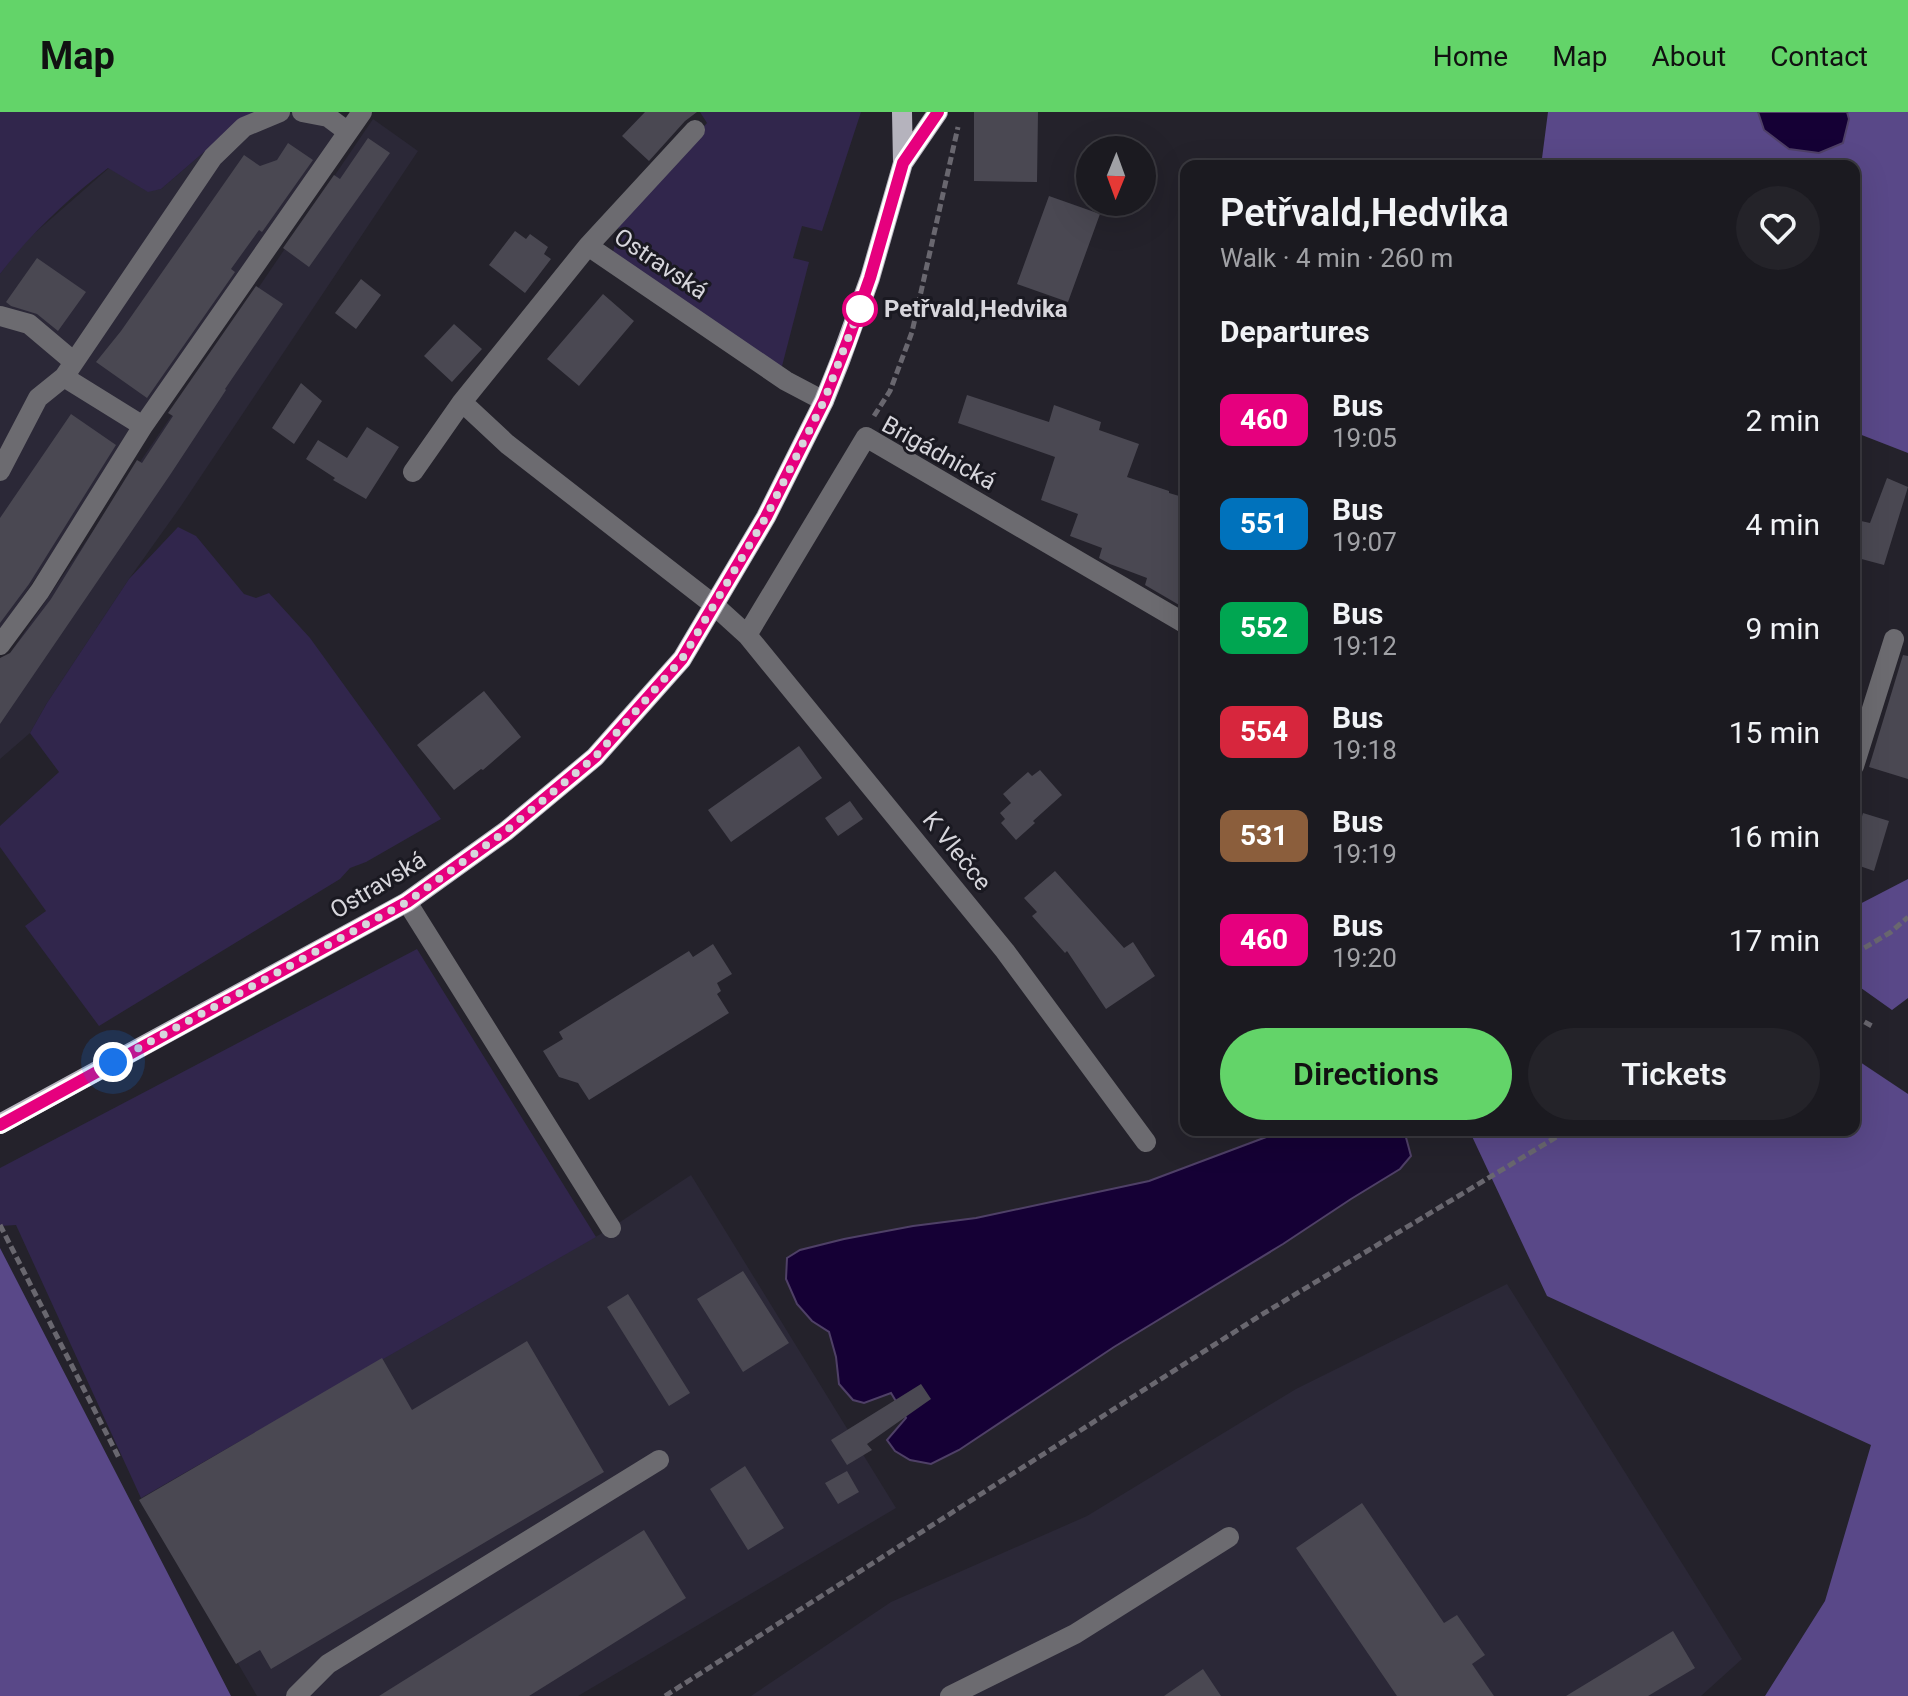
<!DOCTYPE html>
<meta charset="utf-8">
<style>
:root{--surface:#1b1a20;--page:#242329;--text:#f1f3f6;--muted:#a0a1a5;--line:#39383e;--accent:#63d469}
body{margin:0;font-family:Roboto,sans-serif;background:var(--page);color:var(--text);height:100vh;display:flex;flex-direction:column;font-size:30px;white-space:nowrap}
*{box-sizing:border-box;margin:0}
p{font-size:26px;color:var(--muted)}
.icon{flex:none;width:44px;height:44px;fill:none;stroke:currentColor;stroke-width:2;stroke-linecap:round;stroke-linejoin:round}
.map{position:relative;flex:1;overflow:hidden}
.details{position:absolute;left:1180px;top:48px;width:680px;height:976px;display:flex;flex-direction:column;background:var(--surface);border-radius:16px;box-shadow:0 8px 32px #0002,0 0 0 2px var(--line)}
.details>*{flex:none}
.badge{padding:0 16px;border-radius:12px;font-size:28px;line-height:52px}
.needle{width:52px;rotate:181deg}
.fabs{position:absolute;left:1076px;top:24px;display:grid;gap:16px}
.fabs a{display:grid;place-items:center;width:80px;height:80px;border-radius:50%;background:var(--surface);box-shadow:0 8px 32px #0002,0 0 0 2px var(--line);font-size:40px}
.you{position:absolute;width:40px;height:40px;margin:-20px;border:6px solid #fff;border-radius:50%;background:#1a73e8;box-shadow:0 0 0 12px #1a73e833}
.map>.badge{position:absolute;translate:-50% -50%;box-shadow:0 0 0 4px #fff}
h2{padding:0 40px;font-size:30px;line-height:72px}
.round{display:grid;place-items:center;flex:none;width:84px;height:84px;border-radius:42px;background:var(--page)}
.headline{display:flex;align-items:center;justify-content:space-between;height:136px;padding:0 40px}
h1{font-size:38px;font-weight:600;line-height:60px}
.cta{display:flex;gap:16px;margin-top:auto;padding:16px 40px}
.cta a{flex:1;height:92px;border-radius:48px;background:var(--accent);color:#111;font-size:32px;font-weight:600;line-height:92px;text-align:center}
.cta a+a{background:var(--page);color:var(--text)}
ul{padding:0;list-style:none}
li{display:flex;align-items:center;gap:24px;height:104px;padding:0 40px}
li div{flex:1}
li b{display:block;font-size:30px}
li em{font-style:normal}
li .badge{min-width:88px;font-weight:700;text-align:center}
header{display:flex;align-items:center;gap:48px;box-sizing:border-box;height:112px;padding:0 40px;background:var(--accent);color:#111}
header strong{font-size:38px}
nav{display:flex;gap:44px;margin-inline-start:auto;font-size:28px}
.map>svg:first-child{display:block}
</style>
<header>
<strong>Map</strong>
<nav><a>Home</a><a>Map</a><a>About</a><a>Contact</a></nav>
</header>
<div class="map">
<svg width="1908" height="1584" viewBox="0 0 1908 1584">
<rect width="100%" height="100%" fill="#24222b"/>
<path fill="#2b2837" d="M 264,0 L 324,0 L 342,12 L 0,519 L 0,162 L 16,140 L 36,120 L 109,56 L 147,79 L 161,77 L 239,10 Z
M 373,7 L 418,39 L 181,394 L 129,467 L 47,591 L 30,621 L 0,647 L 0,556 Z
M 691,1063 L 896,1396 L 578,1584 L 257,1584 L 141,1386 L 611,1116 Z
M 1507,1172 L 1742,1547 L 1701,1584 L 751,1584 L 891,1490 L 1087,1404 L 1296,1277 Z"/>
<path fill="#31264c" d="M 0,0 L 264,0 L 239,10 L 161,77 L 148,80 L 108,56 C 69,86 30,122 0,162 Z
M 700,0 L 861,0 L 822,119 L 802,114 L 793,146 L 809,150 L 781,258 L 613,140 L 620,110 L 625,101 L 707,11 Z
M 178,415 L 196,424 L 244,482 L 256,486 L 269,481 L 310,526 L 441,707 L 366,750 L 350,756 L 340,767 L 99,914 L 25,814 L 46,799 L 0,735 L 0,714 L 59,660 L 30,621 L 47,591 L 129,467 Z
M 417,837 L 596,1125 L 141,1386 L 16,1113 L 0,1114 L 0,1056 Z"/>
<path fill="#594888" d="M 1548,0 L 1758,0 L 1764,18 L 1849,7 L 1847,0 L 1908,0 L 1908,341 L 1854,320 L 1854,54 L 1541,54 Z
M 1908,767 L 1908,886 L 1892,898 L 1854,871 L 1854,795 Z
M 1854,946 L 1908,982 L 1908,1584 L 1765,1584 L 1825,1489 L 1871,1333 L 1547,1184 L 1469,1018 L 1854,1018 Z
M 0,1136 L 231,1584 L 0,1584 Z"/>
<path fill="#150035" stroke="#4f4067" stroke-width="2" d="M 1758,0 L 1847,0 L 1849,7 L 1843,31 L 1819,41 L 1789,37 L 1764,18 Z
M 1285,1018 L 1404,1018 L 1411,1044 L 1400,1057 L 1351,1087 L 1283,1132 L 1114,1235 L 959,1338 L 931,1352 L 910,1348 L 895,1339 L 887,1328 L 906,1306 L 891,1281 L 864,1291 L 853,1288 L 839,1272 L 836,1245 L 829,1220 L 812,1209 L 797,1192 L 786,1167 L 787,1146 L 800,1138 L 844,1127 L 913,1114 L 976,1106 L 1149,1069 Z"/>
<path fill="#4a4852" d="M 645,0 L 697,0 L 685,9 L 649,49 L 622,24 Z
M 974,0 L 1038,0 L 1037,70 L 974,69 Z
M 368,26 L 390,41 L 309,155 L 283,136 L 334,63 L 340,67 Z
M 288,31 L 313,48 L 262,120 L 259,118 L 231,157 L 235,160 L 147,286 L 96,250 L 121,219 L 244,43 L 260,54 L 277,48 Z
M 1049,84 L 1100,102 L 1068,190 L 1017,172 Z
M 515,119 L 526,127 L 530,122 L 548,135 L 544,142 L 551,147 L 525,181 L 489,153 Z
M 37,146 L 86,180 L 58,219 L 37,202 L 11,194 L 6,190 Z
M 361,167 L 381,183 L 356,217 L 335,201 Z
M 256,174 L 283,192 L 225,277 L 226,278 L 170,363 L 0,612 L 0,546 L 10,541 L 51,487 L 137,348 L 142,351 L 173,304 L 168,301 Z
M 603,182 L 634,209 L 579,274 L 547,247 Z
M 454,212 L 482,237 L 452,270 L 424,244 Z
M 301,271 L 322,289 L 294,332 L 272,316 Z
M 967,283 L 1049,310 L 1054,293 L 1101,310 L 1099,318 L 1139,332 L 1127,365 L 1169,379 L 1169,381 L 1186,386 L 1186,497 L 1145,473 L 1147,466 L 1110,452 L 1099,446 L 1102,436 L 1070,424 L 1078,402 L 1041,388 L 1055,345 L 958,311 Z
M 71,302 L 116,333 L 29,472 L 0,511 L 0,406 Z
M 367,315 L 399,335 L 366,387 L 333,368 L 335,366 L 306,347 L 318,328 L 347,346 Z
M 1887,366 L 1908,375 L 1884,453 L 1854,445 L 1854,433 L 1861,409 L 1870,411 Z
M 1903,543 L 1908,544 L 1908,667 L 1869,655 Z
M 484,579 L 521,625 L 483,658 L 481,657 L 454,678 L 417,633 Z
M 799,634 L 822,666 L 731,730 L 708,698 Z
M 1040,658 L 1062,683 L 1033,709 L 1035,711 L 1016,728 L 1001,711 L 1005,707 L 1000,701 L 1011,691 L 1003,682 L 1028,660 L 1032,664 Z
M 850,689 L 863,707 L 838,724 L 825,706 Z
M 1863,701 L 1889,709 L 1874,759 L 1854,752 L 1854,731 Z
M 1055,759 L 1124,836 L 1133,830 L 1155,864 L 1106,897 L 1067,839 L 1065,841 L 1032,804 L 1037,800 L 1024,786 Z
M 713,832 L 732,862 L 717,871 L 721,879 L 717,882 L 729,901 L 589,988 L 578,971 L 559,965 L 543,939 L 563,927 L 559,920 L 689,839 L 693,845 Z
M 743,1159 L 789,1231 L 743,1260 L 697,1187 Z
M 628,1182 L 690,1281 L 669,1294 L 607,1195 Z
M 527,1229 L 604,1360 L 271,1557 L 260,1538 L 236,1552 L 139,1388 L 382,1246 L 412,1298 Z
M 921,1272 L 931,1287 L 867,1332 L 872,1338 L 847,1353 L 831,1328 Z
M 745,1354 L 784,1416 L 748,1438 L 710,1377 Z
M 847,1359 L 859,1380 L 838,1392 L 825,1371 Z
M 1362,1391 L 1444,1511 L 1457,1503 L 1485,1543 L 1472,1552 L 1494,1584 L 1397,1584 L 1296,1436 Z
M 644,1418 L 686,1486 L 529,1584 L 379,1584 Z
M 1673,1519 L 1695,1556 L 1648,1584 L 1566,1584 Z
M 1203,1557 L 1221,1584 L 1164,1584 Z"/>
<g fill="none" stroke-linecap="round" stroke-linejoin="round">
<path stroke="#69676f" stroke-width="5" stroke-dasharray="8 4" stroke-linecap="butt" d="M 874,304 L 890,279 L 912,220 L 958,15
M 1854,842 L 1891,820 L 1908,805
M 1854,904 L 1872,914
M 0,1113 L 119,1346
M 665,1584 L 1261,1203 L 1568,1018"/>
<path stroke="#6c6b70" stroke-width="20" d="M 302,0 L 328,5 L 348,20
M 588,134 L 695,18
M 0,204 L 29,212 L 74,250
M 64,265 L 143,314
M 824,289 L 786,269 L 588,134 L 462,290 L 507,332 L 714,493 L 747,523 L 1005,839 L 1146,1030
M 0,359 L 38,286 L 64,265 L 213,45 L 244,15 L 280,0
M 413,360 L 462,290
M 747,523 L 866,325 L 1186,512
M 0,533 L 40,479 L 143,314 L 362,0
M 1854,654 L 1894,527
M 407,790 L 611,1116
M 296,1584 L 328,1552 L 659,1348
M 950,1584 L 1075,1522 L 1229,1425"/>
<path stroke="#b5b3bd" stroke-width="20" d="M 902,0 L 903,51
M 0,1012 L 407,790 L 506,719 L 595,645 L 682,547 L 766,405 L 824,289 L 840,249 L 870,166 L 903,51 L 938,0"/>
</g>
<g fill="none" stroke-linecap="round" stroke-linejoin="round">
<defs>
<path id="line" d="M 0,1013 L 407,790 L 506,719 L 595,645 L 682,547 L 766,405 L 824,289 L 847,231 L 870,166 L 903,51 L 938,0"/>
</defs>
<use href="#line" stroke="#fff" stroke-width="18"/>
<use href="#line" stroke="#e6007e" stroke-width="12"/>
<path stroke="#d7d6dc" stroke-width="8" stroke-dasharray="0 14.4" d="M 113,950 L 407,790 L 506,719 L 595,645 L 682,547 L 766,405 L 824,289 L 862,190 L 860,197"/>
</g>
<circle fill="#fff" stroke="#e6007e" stroke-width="4" cx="860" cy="197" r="16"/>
<g text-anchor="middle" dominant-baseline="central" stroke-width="6" stroke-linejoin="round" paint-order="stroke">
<g font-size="24" fill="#d7d6dc" stroke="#1a1921">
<text transform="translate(661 152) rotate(34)">Ostravská</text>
<text transform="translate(939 341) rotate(29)">Brigádnická</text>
<text transform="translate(957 739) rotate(51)">K Vlečce</text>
<text transform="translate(378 773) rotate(-31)">Ostravská</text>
</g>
<g font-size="24" font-weight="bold" fill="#d7d6dc" stroke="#1a1921" text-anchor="start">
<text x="884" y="197">Petřvald,Hedvika</text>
</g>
</g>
</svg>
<div class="fabs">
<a><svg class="needle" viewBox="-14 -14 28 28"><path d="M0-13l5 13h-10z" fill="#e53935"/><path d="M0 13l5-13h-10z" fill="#a0a1a5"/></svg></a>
</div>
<div class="you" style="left:113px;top:950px"></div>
<section class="details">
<div class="headline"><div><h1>Petřvald,Hedvika</h1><p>Walk · 4 min · 260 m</p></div><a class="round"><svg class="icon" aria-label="heart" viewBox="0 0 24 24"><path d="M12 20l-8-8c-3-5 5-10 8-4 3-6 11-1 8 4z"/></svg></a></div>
<h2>Departures</h2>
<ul>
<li><span class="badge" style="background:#e6007e;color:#fff">460</span><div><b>Bus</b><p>19:05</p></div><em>2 min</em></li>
<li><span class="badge" style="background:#0072bc;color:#fff">551</span><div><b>Bus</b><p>19:07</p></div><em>4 min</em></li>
<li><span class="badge" style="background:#00a651;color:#fff">552</span><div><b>Bus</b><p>19:12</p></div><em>9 min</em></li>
<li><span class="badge" style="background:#d7263d;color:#fff">554</span><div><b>Bus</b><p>19:18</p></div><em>15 min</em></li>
<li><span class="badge" style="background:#8b5e3c;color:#fff">531</span><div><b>Bus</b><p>19:19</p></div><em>16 min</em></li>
<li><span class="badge" style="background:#e6007e;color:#fff">460</span><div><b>Bus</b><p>19:20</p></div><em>17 min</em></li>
</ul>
<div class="cta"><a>Directions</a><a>Tickets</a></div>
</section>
</div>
